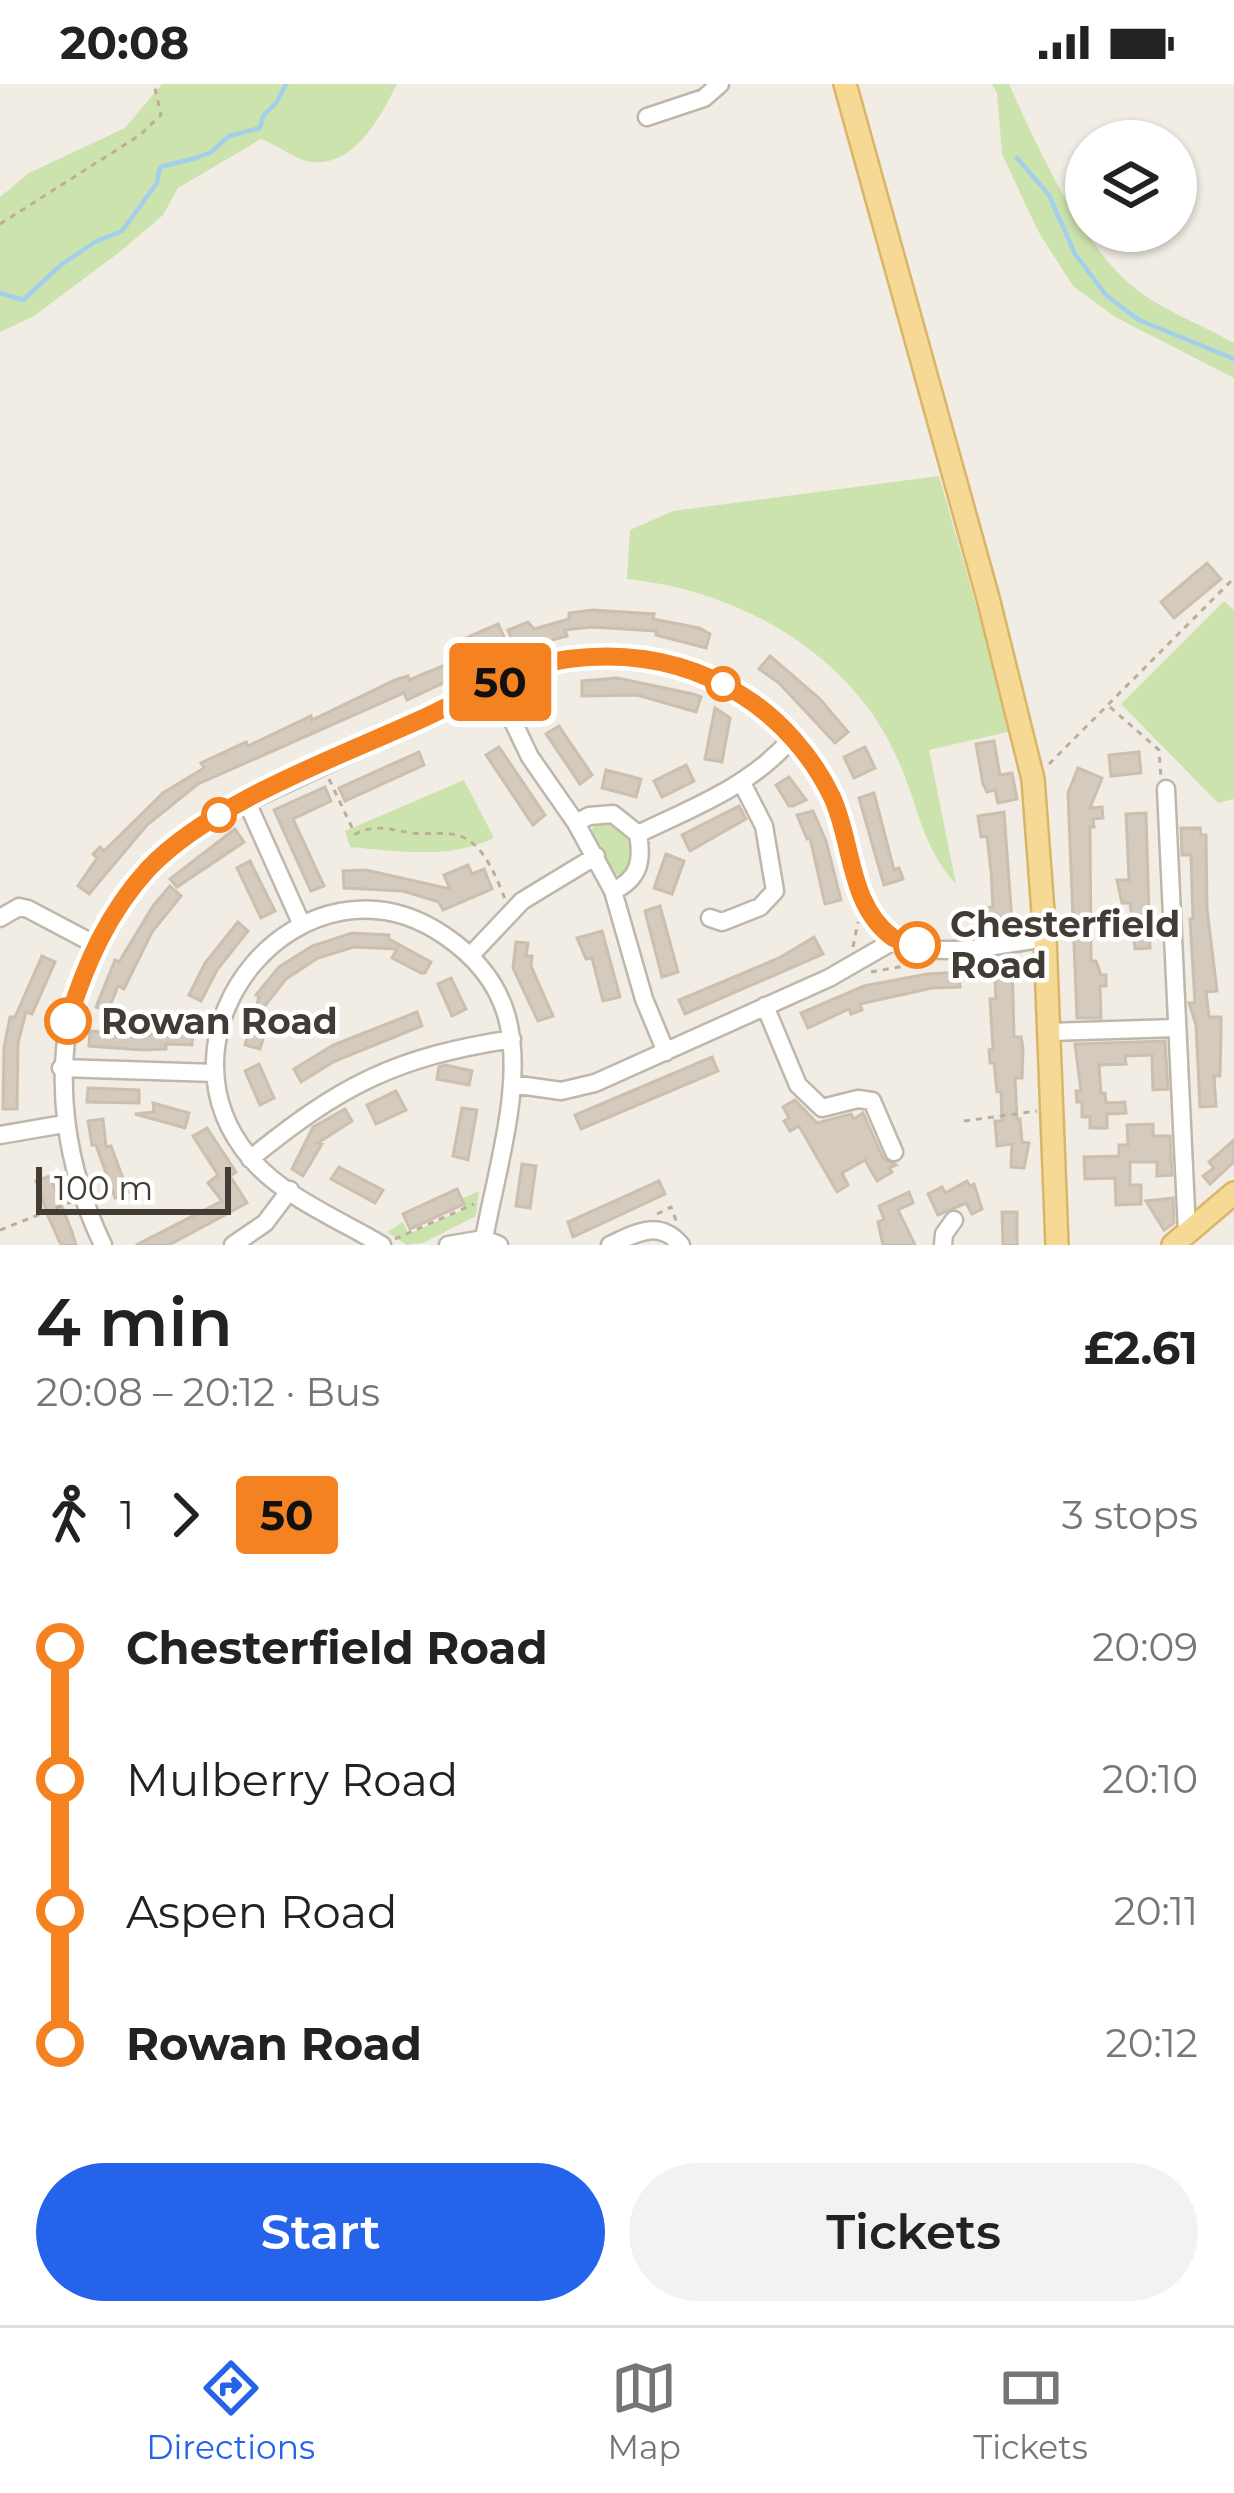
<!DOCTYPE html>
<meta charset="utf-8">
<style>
:root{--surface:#fff;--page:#f2f2f2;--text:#222;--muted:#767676;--line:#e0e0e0;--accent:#2563eb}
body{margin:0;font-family:Montserrat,sans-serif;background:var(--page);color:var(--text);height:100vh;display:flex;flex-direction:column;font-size:45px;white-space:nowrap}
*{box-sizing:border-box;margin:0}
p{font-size:39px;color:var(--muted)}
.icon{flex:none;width:66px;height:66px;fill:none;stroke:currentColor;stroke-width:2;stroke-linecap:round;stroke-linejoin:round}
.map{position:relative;height:1161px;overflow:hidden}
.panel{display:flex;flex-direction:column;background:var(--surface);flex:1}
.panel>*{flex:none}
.badge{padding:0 24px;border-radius:9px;font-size:42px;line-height:78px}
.buttons{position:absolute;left:1065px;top:36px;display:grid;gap:24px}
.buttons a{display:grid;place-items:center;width:132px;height:132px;border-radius:50%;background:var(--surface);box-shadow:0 3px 9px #0004;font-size:60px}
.scale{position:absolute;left:36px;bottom:30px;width:195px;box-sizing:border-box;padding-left:12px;border:6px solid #423c34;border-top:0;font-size:33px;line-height:42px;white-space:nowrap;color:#423c34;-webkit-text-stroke:9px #fff;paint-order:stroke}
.map>.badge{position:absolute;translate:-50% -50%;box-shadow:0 0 0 6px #fff}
.legs{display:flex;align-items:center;gap:18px;height:132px;padding:0 36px;font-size:39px}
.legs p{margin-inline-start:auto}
.summary{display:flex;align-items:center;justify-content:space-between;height:204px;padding:0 36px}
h1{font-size:66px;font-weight:600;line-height:90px}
.action{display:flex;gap:24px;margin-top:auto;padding:24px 36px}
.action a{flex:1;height:138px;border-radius:72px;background:var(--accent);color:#fff;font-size:48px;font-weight:600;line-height:138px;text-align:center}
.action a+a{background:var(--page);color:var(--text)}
ul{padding:0 36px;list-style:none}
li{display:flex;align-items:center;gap:42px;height:132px;font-size:45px}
li i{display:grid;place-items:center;width:18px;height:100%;margin:0 15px;background:currentColor}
li i::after{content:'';width:30px;height:30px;margin:-15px;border:9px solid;border-radius:50%;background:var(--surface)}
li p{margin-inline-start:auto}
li:first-child i{background:linear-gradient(#0000 50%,currentColor 0)}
li:last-child i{background:linear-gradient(currentColor 50%,#0000 0)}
.status{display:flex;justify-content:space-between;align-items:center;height:84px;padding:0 60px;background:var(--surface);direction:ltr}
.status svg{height:33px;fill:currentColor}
.dock{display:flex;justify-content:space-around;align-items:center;height:168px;border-top:3px solid var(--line);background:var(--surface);font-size:33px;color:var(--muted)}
.dock a{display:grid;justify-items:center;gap:6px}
.dock .active{color:var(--accent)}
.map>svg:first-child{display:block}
</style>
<div class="status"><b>20:08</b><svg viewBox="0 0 49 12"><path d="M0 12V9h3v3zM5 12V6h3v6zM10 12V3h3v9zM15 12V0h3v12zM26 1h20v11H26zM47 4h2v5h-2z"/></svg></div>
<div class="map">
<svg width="1234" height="1161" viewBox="0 0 1234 1161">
<rect width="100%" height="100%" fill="#f1ece4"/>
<path fill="#cde3ae" d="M 162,0 L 397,0 C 380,33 356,82 312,78 C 297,77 276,60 261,55 L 178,104 L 163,131 L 121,167 L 34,232 L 0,248 L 0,113 L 29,89 L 125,44 Z
M 992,0 L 1009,0 C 1036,61 1084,165 1136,205 C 1164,227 1202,241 1234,259 L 1234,294 L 1115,233 L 1073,202 L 1038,147 L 1002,70 L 997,9 Z
M 939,392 L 1012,647 L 929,666 L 956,800 C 922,764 918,720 898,676 C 852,569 738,506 627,495 L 630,446 L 673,427 Z
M 1224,517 L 1234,526 L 1234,715 L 1218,719 L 1121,620 Z
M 464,696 L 494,754 C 448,776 399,767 350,763 L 345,747 Z
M 597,735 C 636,738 638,761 626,792 L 614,791 L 591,748 Z
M 479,1107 L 476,1132 L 423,1159 L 407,1161 L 387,1148 L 403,1138 L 409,1150 L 465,1125 L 461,1115 Z"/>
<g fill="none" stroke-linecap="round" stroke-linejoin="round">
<path stroke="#a3cfeb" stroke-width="4.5" d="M 1017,74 L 1049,111 L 1075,170 L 1106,211 L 1139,236 L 1234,275
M 0,209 L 23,216 L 61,181 L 95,158 L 122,147 L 157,99 L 160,83 L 196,74 L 211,68 L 229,52 L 260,44 L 263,32 L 277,18 L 286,0"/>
</g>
<path fill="#d4cabd" stroke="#ccbfae" stroke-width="3" d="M 1207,479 L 1221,495 L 1174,534 L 1161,518 Z
M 592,526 L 654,530 L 653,535 L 699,544 L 710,550 L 706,564 L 656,551 L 656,547 L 591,543 L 565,546 L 567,552 L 516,566 L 508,546 L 528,538 L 534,545 L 569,535 L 569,529 Z
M 498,540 L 505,555 L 460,576 L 452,560 Z
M 770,572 L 820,615 L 848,648 L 835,659 L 779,599 L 759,585 Z
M 450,579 L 456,593 L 407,616 L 404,609 L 198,700 L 147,741 L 89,810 L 78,802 L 97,774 L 93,770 L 100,763 L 104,767 L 163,709 L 204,684 L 201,679 L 246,658 L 248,662 L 311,632 L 312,636 L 395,596 L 408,592 L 409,596 Z
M 617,594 L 693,610 L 701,613 L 696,628 L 637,611 L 582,612 L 582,597 Z
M 715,624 L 730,634 L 722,678 L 705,675 Z
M 559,642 L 592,691 L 580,700 L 546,650 Z
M 994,657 L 1000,691 L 1012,689 L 1017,715 L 998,719 L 995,706 L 987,708 L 983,700 L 976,660 Z
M 499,663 L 545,731 L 533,741 L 486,671 Z
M 865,663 L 875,684 L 854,694 L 844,673 Z
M 419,668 L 424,681 L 345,717 L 339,704 Z
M 1139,668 L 1141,689 L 1111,692 L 1109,671 Z
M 686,681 L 694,697 L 662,713 L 654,697 Z
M 1078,684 L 1102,694 L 1090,724 L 1102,723 L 1103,734 L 1093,735 L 1094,743 L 1090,743 L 1091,877 L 1096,877 L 1101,891 L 1106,891 L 1106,902 L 1100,902 L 1101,934 L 1077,934 L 1068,709 Z
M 606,686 L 641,695 L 636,713 L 602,704 Z
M 789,693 L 806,716 L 793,722 L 789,722 L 776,701 Z
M 325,703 L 331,717 L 293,735 L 324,802 L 311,807 L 274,726 Z
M 874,709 L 894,786 L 899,784 L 903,795 L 884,801 L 859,714 Z
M 739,722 L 746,735 L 690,767 L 682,751 Z
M 813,727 L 826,757 L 841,816 L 825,820 L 810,754 L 807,755 L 797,731 Z
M 1004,728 L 1012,838 L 988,840 L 987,824 L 993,823 L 991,787 L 987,752 L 981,753 L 978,732 Z
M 1146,729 L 1150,864 L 1135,865 L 1130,819 L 1122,819 L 1117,796 L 1129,796 L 1126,730 Z
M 1181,744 L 1200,744 L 1201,751 L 1206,751 L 1207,825 L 1217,907 L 1206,908 L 1209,933 L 1221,933 L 1221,949 L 1220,992 L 1214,992 L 1216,1022 L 1200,1023 L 1196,941 L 1189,919 L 1195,919 L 1190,835 L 1193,835 L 1191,771 L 1182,771 Z
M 235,745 L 244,758 L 177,803 L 170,795 Z
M 666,770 L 684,777 L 672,810 L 654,804 Z
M 250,777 L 275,827 L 261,834 L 237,784 Z
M 468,781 L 472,790 L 484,785 L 492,805 L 443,826 L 439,818 L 403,807 L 344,804 L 343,787 L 366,786 L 450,805 L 444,791 Z
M 170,802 L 181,812 L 152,848 L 124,905 L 118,902 L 108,927 L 96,923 L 115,876 L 119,878 L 153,822 Z
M 660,822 L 678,888 L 662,893 L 645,827 Z
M 238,838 L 248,847 L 217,886 L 201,917 L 189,911 L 205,879 Z
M 602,847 L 620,913 L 603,917 L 592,874 L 586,875 L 577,854 Z
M 352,849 L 389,851 L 389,855 L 431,878 L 425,889 L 421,889 L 392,874 L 397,865 L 354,863 L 318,874 L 286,895 L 260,928 L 270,931 L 260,965 L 245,961 L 259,913 L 256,911 L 279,883 L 312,862 Z
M 814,853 L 823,870 L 685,930 L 679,916 L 779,874 Z
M 516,858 L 528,859 L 526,872 L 532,872 L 531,882 L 553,932 L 538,937 L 513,884 Z
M 42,872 L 55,878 L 32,930 L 26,928 L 18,959 L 17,1025 L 3,1025 L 4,964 L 10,933 L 15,933 Z
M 1012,875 L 1014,953 L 1021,953 L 1023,964 L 1022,994 L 1015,994 L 1017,1035 L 1020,1035 L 1022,1058 L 1029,1059 L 1024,1084 L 1011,1083 L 1012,1060 L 997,1062 L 995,1037 L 1002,1037 L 1001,1007 L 997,1008 L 994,979 L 990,979 L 989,966 L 993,965 L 990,915 L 996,915 L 994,876 Z
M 959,888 L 960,903 L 932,904 L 860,920 L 862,926 L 851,930 L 849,925 L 808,944 L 801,929 L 864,902 L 927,890 Z
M 451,894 L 466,925 L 452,932 L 438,900 Z
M 417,928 L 422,942 L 335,977 L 301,998 L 294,985 L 333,961 Z
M 155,943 L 193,945 L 192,961 L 166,960 L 166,965 L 143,966 L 89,962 L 90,947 L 151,951 L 151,948 L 164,949 Z
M 1165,957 L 1168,1005 L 1153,1006 L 1152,971 L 1125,972 L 1126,980 L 1099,981 L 1101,1009 L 1105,1009 L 1106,1019 L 1125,1018 L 1126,1029 L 1107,1030 L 1107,1044 L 1090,1044 L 1090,1033 L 1082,1033 L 1082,1018 L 1077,1018 L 1076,1007 L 1081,1007 L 1075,960 Z
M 712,973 L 718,987 L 581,1045 L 575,1031 Z
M 259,980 L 274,1014 L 260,1021 L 245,987 Z
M 445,981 L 472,987 L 469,1001 L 437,995 L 439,983 Z
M 88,1004 L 139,1006 L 139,1019 L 87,1018 Z
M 396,1007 L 406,1026 L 376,1040 L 367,1021 Z
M 795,1016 L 817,1039 L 851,1030 L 854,1035 L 863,1029 L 883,1074 L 896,1081 L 889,1084 L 892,1088 L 877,1097 L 865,1076 L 842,1089 L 848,1101 L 837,1108 L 799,1042 L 790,1047 L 784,1037 L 789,1034 L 783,1023 Z
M 153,1019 L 189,1029 L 185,1044 L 135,1030 L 154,1028 Z
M 462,1024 L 477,1026 L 468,1076 L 453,1072 Z
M 345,1025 L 352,1037 L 318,1059 L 322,1060 L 303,1092 L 292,1085 L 313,1043 Z
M 103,1035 L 106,1063 L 111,1062 L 128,1108 L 115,1114 L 96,1061 L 92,1061 L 88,1037 Z
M 1153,1040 L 1153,1052 L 1170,1052 L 1172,1091 L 1157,1092 L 1157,1078 L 1130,1078 L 1130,1101 L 1141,1101 L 1141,1120 L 1116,1121 L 1115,1094 L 1085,1095 L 1084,1073 L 1119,1072 L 1119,1061 L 1128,1061 L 1127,1041 Z
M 207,1044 L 236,1088 L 230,1092 L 247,1119 L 169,1161 L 136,1161 L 222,1117 L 208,1099 L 218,1091 L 193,1052 Z
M 1234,1056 L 1234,1078 L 1210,1100 L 1203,1092 L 1214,1084 L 1209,1078 Z
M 522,1080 L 536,1082 L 530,1124 L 516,1122 Z
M 339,1083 L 383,1106 L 375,1119 L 331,1095 Z
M 50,1092 L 72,1148 L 76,1161 L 61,1161 L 48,1132 L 36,1097 Z
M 659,1097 L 665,1110 L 573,1153 L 568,1138 Z
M 967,1097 L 970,1102 L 974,1100 L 982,1125 L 972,1130 L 966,1119 L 938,1131 L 928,1110 L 942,1103 L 945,1109 Z
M 457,1105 L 464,1120 L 410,1145 L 403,1130 Z
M 909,1108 L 913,1119 L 898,1126 L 915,1161 L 883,1161 L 878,1138 L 884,1135 L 879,1122 Z
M 1173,1114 L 1174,1139 L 1164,1146 L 1146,1117 Z
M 1002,1128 L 1017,1128 L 1017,1161 L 1003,1161 Z"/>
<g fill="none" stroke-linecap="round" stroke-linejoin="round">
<defs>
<path id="minor" d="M 647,33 L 704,14 L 720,0
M 495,600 L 530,673 L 576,739 L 613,807 L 644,915 L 666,968
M 1166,705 L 1187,1147
M 246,716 L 302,841
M 576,739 L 589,732 L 613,730 L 638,750 C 643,777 639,795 613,807
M 638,750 C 694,723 751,702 792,654
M 0,834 L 19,823 L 28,825 L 96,861
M 710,834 L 722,838 L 760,823 L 775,807 L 764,742 L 742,699
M 470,872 L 522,817 L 596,772
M 765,922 L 798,1001 L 822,1024 L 858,1015 L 872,1017 L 894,1068
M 1049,948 L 1176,944
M 61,984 L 215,989
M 512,1000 L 561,1007 L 595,999 L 829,894 L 895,856
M 0,1051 L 64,1040
M 250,1075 C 341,1001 395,973 512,955
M 103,1161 C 27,1002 59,823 219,731 L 534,583 C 660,551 788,603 838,728 C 855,770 852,821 892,852 C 927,879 1004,860 1045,854
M 233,1161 L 265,1139 L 290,1106
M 382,1161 C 340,1136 284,1113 252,1076 C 140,947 305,755 445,852 C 473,871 496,897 506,930 C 526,996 496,1087 484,1155
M 448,1161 L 484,1155 L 499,1161
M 610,1161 C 636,1149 659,1135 681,1161
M 943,1161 L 944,1150 L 954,1136"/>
<path id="major" d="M 845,0 L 988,514 L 1033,695 L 1045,854 L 1057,1161
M 1173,1161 L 1234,1109"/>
</defs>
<use href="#minor" stroke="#beb7aa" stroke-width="21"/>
<use href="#major" stroke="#dbb567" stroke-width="26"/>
<path stroke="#bcaf99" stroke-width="3" stroke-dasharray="6 6" stroke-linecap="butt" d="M 0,140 L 140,51 L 161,31 L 154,0
M 1110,623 L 1159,666 L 1161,693
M 1049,680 L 1234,494
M 329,695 L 355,750 C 377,740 388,745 411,749 C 427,751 446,747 460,752 C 484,760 496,793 505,815
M 853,863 L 858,838
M 871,888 L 921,879
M 964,1037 L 1037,1027
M 657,1130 L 671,1123 L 677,1139
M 0,1146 L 71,1118
M 395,1155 L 474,1120"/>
<use href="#minor" stroke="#fff" stroke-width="16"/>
<use href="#major" stroke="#f7d996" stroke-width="21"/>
</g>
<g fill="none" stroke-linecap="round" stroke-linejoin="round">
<defs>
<path id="line-1" d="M 68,937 C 85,880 108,829 148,785 C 211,718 341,672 426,633 C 471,612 518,582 568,575 C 630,567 690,578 743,612 C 780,635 813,673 832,713 C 853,758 848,820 892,853 C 898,857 909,858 917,861"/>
</defs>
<use href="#line-1" stroke="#fff" stroke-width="27"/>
<use href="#line-1" stroke="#f58220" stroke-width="18"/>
</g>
<g fill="#fff" stroke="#f58220" stroke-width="6">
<circle cx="723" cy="600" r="15"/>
<circle cx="219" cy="731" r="15"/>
<circle cx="917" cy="861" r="21"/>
<circle cx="68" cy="937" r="21"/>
</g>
<g text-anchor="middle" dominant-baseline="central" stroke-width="9" stroke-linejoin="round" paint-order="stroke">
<g font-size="36" font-weight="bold" fill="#423c34" stroke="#fff" text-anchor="start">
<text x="950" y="840">Chesterfield<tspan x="950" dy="41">Road</tspan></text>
<text x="101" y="937">Rowan Road</text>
</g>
</g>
</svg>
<div class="buttons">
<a><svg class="icon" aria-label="layers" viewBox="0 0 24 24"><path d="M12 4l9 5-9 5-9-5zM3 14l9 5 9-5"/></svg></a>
</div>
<div class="scale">100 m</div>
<b class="badge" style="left:500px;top:598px;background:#f58220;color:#111">50</b>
</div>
<section class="panel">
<div class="summary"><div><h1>4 min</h1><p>20:08 – 20:12 · Bus</p></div><b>£2.61</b></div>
<div class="legs"><svg class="icon" aria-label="walk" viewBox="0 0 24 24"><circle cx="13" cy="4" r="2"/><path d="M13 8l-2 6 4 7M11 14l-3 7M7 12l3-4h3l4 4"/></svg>1<svg class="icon" aria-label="forward" viewBox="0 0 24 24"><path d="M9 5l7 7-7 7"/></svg><b class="badge" style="background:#f58220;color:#111">50</b><p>3 stops</p></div>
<ul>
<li><i style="color:#f58220"></i><b>Chesterfield Road</b><p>20:09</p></li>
<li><i style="color:#f58220"></i><span>Mulberry Road</span><p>20:10</p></li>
<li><i style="color:#f58220"></i><span>Aspen Road</span><p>20:11</p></li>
<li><i style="color:#f58220"></i><b>Rowan Road</b><p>20:12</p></li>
</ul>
<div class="action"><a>Start</a><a>Tickets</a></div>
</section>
<nav class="dock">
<a class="active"><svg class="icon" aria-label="directions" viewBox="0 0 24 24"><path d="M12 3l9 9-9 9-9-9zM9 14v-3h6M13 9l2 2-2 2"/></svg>Directions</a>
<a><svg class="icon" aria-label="map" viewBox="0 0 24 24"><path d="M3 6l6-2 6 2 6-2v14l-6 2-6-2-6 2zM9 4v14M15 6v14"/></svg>Map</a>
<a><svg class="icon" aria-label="tickets" viewBox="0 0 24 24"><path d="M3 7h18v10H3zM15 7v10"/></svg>Tickets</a>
</nav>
